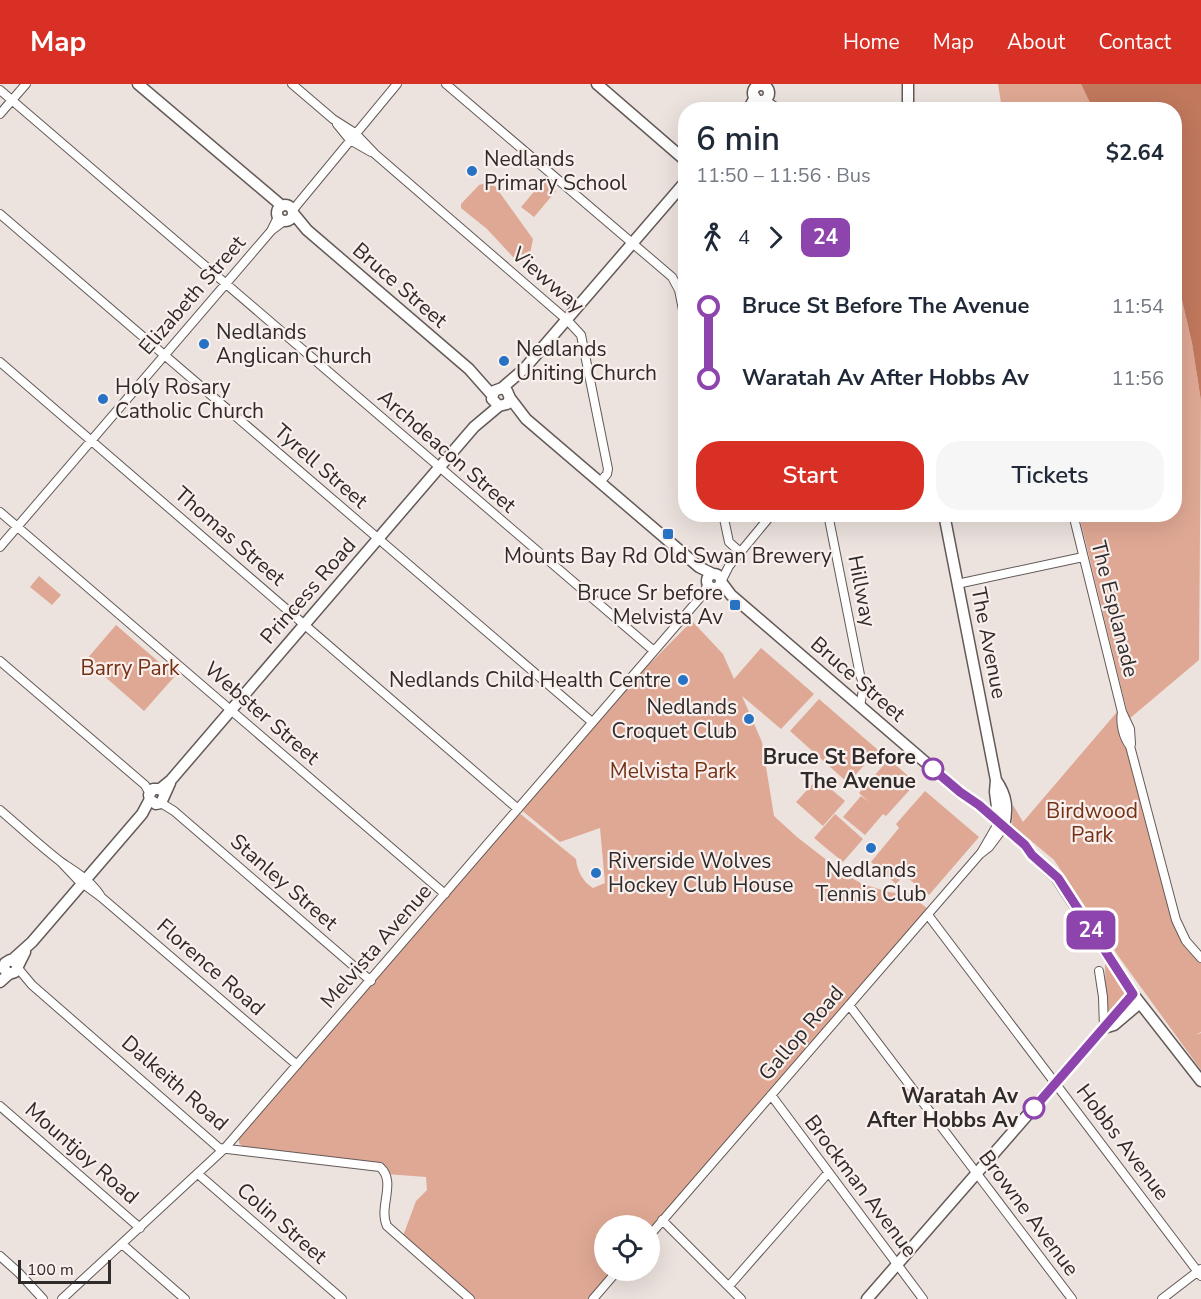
<!DOCTYPE html>
<meta charset="utf-8">
<style>
:root{--surface:#fff;--page:#f6f6f7;--text:#1f2937;--muted:#747a83;--accent:#d93025}
body{margin:0;font-family:"Nunito Sans",sans-serif;background:var(--page);color:var(--text);height:100vh;display:flex;flex-direction:column;font-size:22px;white-space:nowrap}
*{box-sizing:border-box;margin:0}
p{font-size:20px;color:var(--muted)}
.icon{flex:none;width:33px;height:33px;fill:none;stroke:currentColor;stroke-width:2;stroke-linecap:round;stroke-linejoin:round}
.map{position:relative;flex:1;overflow:hidden}
.panel{position:absolute;left:678px;top:18px;width:504px;height:420px;display:flex;flex-direction:column;background:var(--surface);border-radius:24px;box-shadow:0 6px 24px #0002}
.panel>*{flex:none}
.badge{padding:0 12px;border-radius:9px;font-size:21px;line-height:39px}
.tools{position:absolute;left:594px;top:1131px;display:grid;gap:12px}
.tools a{display:grid;place-items:center;width:66px;height:66px;border-radius:50%;background:var(--surface);box-shadow:0 6px 24px #0002;font-size:30px}
.scale{position:absolute;left:18px;bottom:15px;width:93px;box-sizing:border-box;padding-left:6px;border:3px solid #2f2b2a;border-top:0;font-size:16px;line-height:21px;white-space:nowrap;color:#2f2b2a;-webkit-text-stroke:4px #f9efec;paint-order:stroke}
.map>.badge{position:absolute;translate:-50% -50%;box-shadow:0 0 0 3px #fff}
.legs{display:flex;align-items:center;gap:9px;height:66px;padding:0 18px;font-size:20px}
.legs p{margin-inline-start:auto}
.summary{display:flex;align-items:center;justify-content:space-between;height:102px;padding:0 18px}
h1{font-size:33px;font-weight:600;line-height:45px}
.action{display:flex;gap:12px;margin-top:auto;padding:12px 18px}
.action a{flex:1;height:69px;border-radius:24px;background:var(--accent);color:#fff;font-size:24px;font-weight:600;line-height:69px;text-align:center}
.action a+a{background:var(--page);color:var(--text)}
ul{padding:0 18px;list-style:none}
li{display:flex;align-items:center;gap:21px;height:72px;font-size:22px}
li i{display:grid;place-items:center;width:9px;height:100%;margin:0 8px;background:currentColor}
li i::after{content:'';width:15px;height:15px;margin:-8px;border:4px solid;border-radius:50%;background:var(--surface)}
li p{margin-inline-start:auto}
li:first-child i{background:linear-gradient(#0000 50%,currentColor 0)}
li:last-child i{background:linear-gradient(currentColor 50%,#0000 0)}
header{display:flex;align-items:center;gap:36px;box-sizing:border-box;height:84px;padding:0 30px;background:var(--accent);color:#fff}
header strong{font-size:28px}
nav{display:flex;gap:33px;margin-inline-start:auto;font-size:21px}
.map>svg:first-child{display:block}
</style>
<header>
<strong>Map</strong>
<nav><a>Home</a><a>Map</a><a>About</a><a>Contact</a></nav>
</header>
<div class="map">
<svg width="1201" height="1215" viewBox="0 0 1201 1215">
<rect width="100%" height="100%" fill="#ece2de"/>
<path fill="#dfa894" d="M 998,0 L 1081,0 L 1093,25 L 1002,25 Z
M 544,96 L 556,107 L 534,133 L 521,123 Z
M 486,99 L 495,102 L 533,155 L 530,170 L 518,176 L 513,173 L 487,145 L 461,124 L 461,120 L 479,101 Z
M 1175,186 L 1192,259 L 1201,317 L 1199,576 L 1129,635 L 1079,431 L 1174,430 Z
M 39,492 L 61,511 L 52,521 L 30,503 Z
M 692,537 L 723,570 L 734,595 L 761,564 L 814,610 L 781,645 L 742,612 L 762,658 L 774,732 L 797,753 L 842,788 L 862,800 L 889,808 L 911,811 L 930,827 L 650,1148 L 650,1142 L 604,1142 L 604,1186 L 616,1187 L 591,1215 L 474,1215 L 403,1152 L 416,1117 L 427,1106 L 426,1093 L 386,1090 L 375,1079 L 243,1063 L 239,1059 L 239,1053 L 518,728 L 576,775 C 577,787 583,798 593,804 L 605,799 L 600,744 L 560,758 L 519,724 L 592,638 Z
M 116,541 L 175,592 L 144,627 L 86,576 Z
M 819,615 L 878,666 L 848,699 L 790,647 Z
M 1117,628 L 1172,836 L 1201,876 L 1201,948 L 1195,951 L 1201,949 L 1201,986 L 1119,873 L 1054,776 L 1012,741 L 1013,721 L 1023,738 Z
M 889,675 L 916,699 L 886,732 L 883,730 L 865,751 L 843,733 L 861,712 L 869,718 L 859,709 Z
M 818,694 L 845,717 L 823,742 L 796,718 Z
M 925,707 L 979,753 L 929,811 L 904,791 L 896,800 L 871,778 L 899,744 L 896,740 Z
M 835,730 L 863,755 L 843,778 L 814,754 Z
M 1105,879 L 1126,909 L 1106,936 Z"/>
<path fill="#c1785d" d="M 1081,0 L 1201,0 L 1201,317 L 1192,259 L 1175,186 L 1174,26 L 1093,25 Z"/>
<g fill="none" stroke-linecap="round" stroke-linejoin="round">
<defs>
<path id="street" d="M 292,0 L 333,35 L 355,49 L 375,70 L 567,236 L 581,251 L 608,385 L 607,390 L 600,398
M 446,0 L 672,193 L 679,206 L 686,241
M 0,6 L 654,567
M 765,16 L 780,26
M 0,30 L 26,0
M 337,40 L 350,56 L 371,68
M 292,127 L 397,0
M 0,130 L 592,638
M 272,146 L 284,137
M 0,278 L 518,725
M 0,428 L 445,810
M 723,430 L 729,458 L 740,468
M 828,430 L 860,591 L 864,601 L 860,622
M 1073,430 L 1122,628 L 1130,645 L 1131,660
M 0,463 L 271,147 L 278,133
M 722,496 L 729,482 L 772,430
M 957,500 L 1083,473
M 0,577 L 145,701 L 150,710
M 1122,628 C 1120,639 1123,653 1130,662 L 1176,836 L 1186,857 L 1201,874
M 161,719 L 174,727 L 371,897
M 0,726 C 20,743 40,762 61,778 C 76,788 90,796 100,811
M 981,769 L 999,738
M 61,778 L 78,796 L 101,813 L 297,981
M 928,831 L 1201,1192
M 17,883 L 32,901 L 219,1064 L 380,1083 C 397,1098 378,1123 387,1142 L 470,1215
M 1099,887 L 1103,913 L 1104,944
M 849,921 L 1072,1215
M 771,1011 L 923,1215
M 0,1022 L 140,1144
M 198,1090 L 342,1215
M 662,1136 L 741,1215
M 650,1151 L 980,770 L 989,763 L 1004,743
M 122,1160 L 185,1215
M 0,1172 L 19,1189 L 43,1215
M 729,1202 L 828,1089
M 62,1215 L 225,1064 L 699,515 L 708,501
M 593,1215 L 618,1186
M 1162,1215 L 1201,1185"/>
<path id="secondary" d="M 138,0 L 282,122
M 597,0 L 686,77
M 908,0 L 908,26
M753 9a8 8 0 1 1 16 0a8 8 0 1 1-16 0Z
M 748,26 L 755,13
M277 129a8 8 0 1 1 16 0a8 8 0 1 1-16 0Z
M 293,129 L 307,146 L 469,285 L 492,311
M 502,304 L 507,307 L 510,314 L 507,320 L 499,322 L 492,315 L 494,307 L 502,304 L 524,285 L 686,97
M 510,314 L 526,335 L 699,483 L 713,490
M 944,430 L 996,696 L 995,708 L 999,738
M707 497a7 7 0 1 1 14 0a7 7 0 1 1-14 0Z
M 722,499 L 731,511 L 960,708 L 979,721 L 1025,761 L 1032,771 L 1057,794 L 1133,910 L 1201,997
M 996,696 C 1007,712 1008,724 1004,743
M 160,705 L 171,696 L 474,343 L 499,322
M 164,709 L 160,705 L 153,705 L 149,711 L 150,716 L 156,720 L 161,719 L 170,699
M 12,876 L 32,858 L 142,730 L 150,715
M 17,881 L 15,878 L 10,876 L 5,879 L 4,885 L 9,890 L 15,888 L 25,868
M 0,898 L 9,890
M 1104,944 L 1114,941 L 1140,919
M 867,1215 L 1133,910"/>
</defs>
<use href="#street" stroke="#635a57" stroke-width="10"/>
<use href="#secondary" stroke="#635a57" stroke-width="13"/>
<use href="#street" stroke="#fff" stroke-width="8"/>
<use href="#secondary" stroke="#fff" stroke-width="10"/>
</g>
<g fill="none" stroke-linecap="round" stroke-linejoin="round">
<defs>
<path id="line-1" d="M 933,685 L 960,708 L 979,721 L 1025,761 L 1032,771 L 1058,794 L 1133,910 L 1034,1024"/>
</defs>
<use href="#line-1" stroke="#fff" stroke-width="14"/>
<use href="#line-1" stroke="#8e44ad" stroke-width="9"/>
</g>
<g fill="#2772c2" stroke="#f9efec" stroke-width="2">
<circle cx="472" cy="87" r="6"/>
<circle cx="204" cy="260" r="6"/>
<circle cx="504" cy="277" r="6"/>
<circle cx="103" cy="315" r="6"/>
<rect x="662" y="444" width="12" height="12" rx="3"/>
<rect x="729" y="515" width="12" height="12" rx="3"/>
<circle cx="683" cy="596" r="6"/>
<circle cx="749" cy="635" r="6"/>
<circle cx="871" cy="764" r="6"/>
<circle cx="596" cy="789" r="6"/>
</g>
<g fill="#fff" stroke="#8e44ad" stroke-width="3">
<circle cx="933" cy="685" r="10"/>
<circle cx="1034" cy="1024" r="10"/>
</g>
<g text-anchor="middle" dominant-baseline="central" stroke-width="4.5" stroke-linejoin="round" paint-order="stroke">
<g font-size="21" fill="#2f2b2a" stroke="#f9efec" text-anchor="start">
<text x="484" y="75">Nedlands<tspan x="484" dy="24">Primary School</tspan></text>
<text x="216" y="248">Nedlands<tspan x="216" dy="24">Anglican Church</tspan></text>
<text x="516" y="265">Nedlands<tspan x="516" dy="24">Uniting Church</tspan></text>
<text x="115" y="303">Holy Rosary<tspan x="115" dy="24">Catholic Church</tspan></text>
<text x="668" y="472" text-anchor="middle">Mounts Bay Rd Old Swan Brewery</text>
<text x="723" y="509" text-anchor="end">Bruce Sr before<tspan x="723" dy="24">Melvista Av</tspan></text>
<text x="671" y="596" text-anchor="end">Nedlands Child Health Centre</text>
<text x="737" y="623" text-anchor="end">Nedlands<tspan x="737" dy="24">Croquet Club</tspan></text>
<text x="608" y="777">Riverside Wolves<tspan x="608" dy="24">Hockey Club House</tspan></text>
<text x="871" y="786" text-anchor="middle">Nedlands<tspan x="871" dy="24">Tennis Club</tspan></text>
</g>
<g font-size="21" fill="#2f2b2a" stroke="#f9efec">
<text transform="translate(548 196) rotate(41)">Viewway</text>
<text transform="translate(400 201) rotate(41)">Bruce Street</text>
<text transform="translate(192 211) rotate(-49)">Elizabeth Street</text>
<text transform="translate(447 367) rotate(41)">Archdeacon Street</text>
<text transform="translate(321 382) rotate(41)">Tyrell Street</text>
<text transform="translate(230 452) rotate(41)">Thomas Street</text>
<text transform="translate(308 507) rotate(-49)">Princess Road</text>
<text transform="translate(862 507) rotate(79)">Hillway</text>
<text transform="translate(1115 525) rotate(76)">The Esplanade</text>
<text transform="translate(989 559) rotate(79)">The Avenue</text>
<text transform="translate(858 595) rotate(41)">Bruce Street</text>
<text transform="translate(262 629) rotate(41)">Webster Street</text>
<text transform="translate(284 798) rotate(41)">Stanley Street</text>
<text transform="translate(376 862) rotate(-49)">Melvista Avenue</text>
<text transform="translate(211 883) rotate(41)">Florence Road</text>
<text transform="translate(801 949) rotate(-49)">Gallop Road</text>
<text transform="translate(175 999) rotate(41)">Dalkeith Road</text>
<text transform="translate(1123 1058) rotate(53)">Hobbs Avenue</text>
<text transform="translate(82 1069) rotate(41)">Mountjoy Road</text>
<text transform="translate(861 1102) rotate(53)">Brockman Avenue</text>
<text transform="translate(1029 1129) rotate(53)">Browne Avenue</text>
<text transform="translate(282 1139) rotate(41)">Colin Street</text>
</g>
<g font-size="21" fill="#743014" stroke="#f9efec">
<text x="130" y="584">Barry Park</text>
<text x="673" y="687">Melvista Park</text>
<text x="1092" y="727">Birdwood<tspan x="1092" dy="24">Park</tspan></text>
</g>
<g font-size="21" font-weight="bold" fill="#2f2b2a" stroke="#f9efec" text-anchor="end">
<text x="916" y="673">Bruce St Before<tspan x="916" dy="24">The Avenue</tspan></text>
<text x="1018" y="1012">Waratah Av<tspan x="1018" dy="24">After Hobbs Av</tspan></text>
</g>
</g>
</svg>
<div class="tools">
<a><svg class="icon" aria-label="locate" viewBox="0 0 24 24"><circle cx="12" cy="12" r="6"/><path d="M12 2v4M12 18v4M2 12h4M18 12h4"/></svg></a>
</div>
<div class="scale">100 m</div>
<b class="badge" style="left:1091px;top:846px;background:#8e44ad;color:#fff">24</b>
<section class="panel">
<div class="summary"><div><h1>6 min</h1><p>11:50 – 11:56 · Bus</p></div><b>$2.64</b></div>
<div class="legs"><svg class="icon" aria-label="walk" viewBox="0 0 24 24"><circle cx="13" cy="4" r="2"/><path d="M13 8l-2 6 4 7M11 14l-3 7M7 12l3-4h3l4 4"/></svg>4<svg class="icon" aria-label="forward" viewBox="0 0 24 24"><path d="M9 5l7 7-7 7"/></svg><b class="badge" style="background:#8e44ad;color:#fff">24</b></div>
<ul>
<li><i style="color:#8e44ad"></i><b>Bruce St Before The Avenue</b><p>11:54</p></li>
<li><i style="color:#8e44ad"></i><b>Waratah Av After Hobbs Av</b><p>11:56</p></li>
</ul>
<div class="action"><a>Start</a><a>Tickets</a></div>
</section>
</div>
